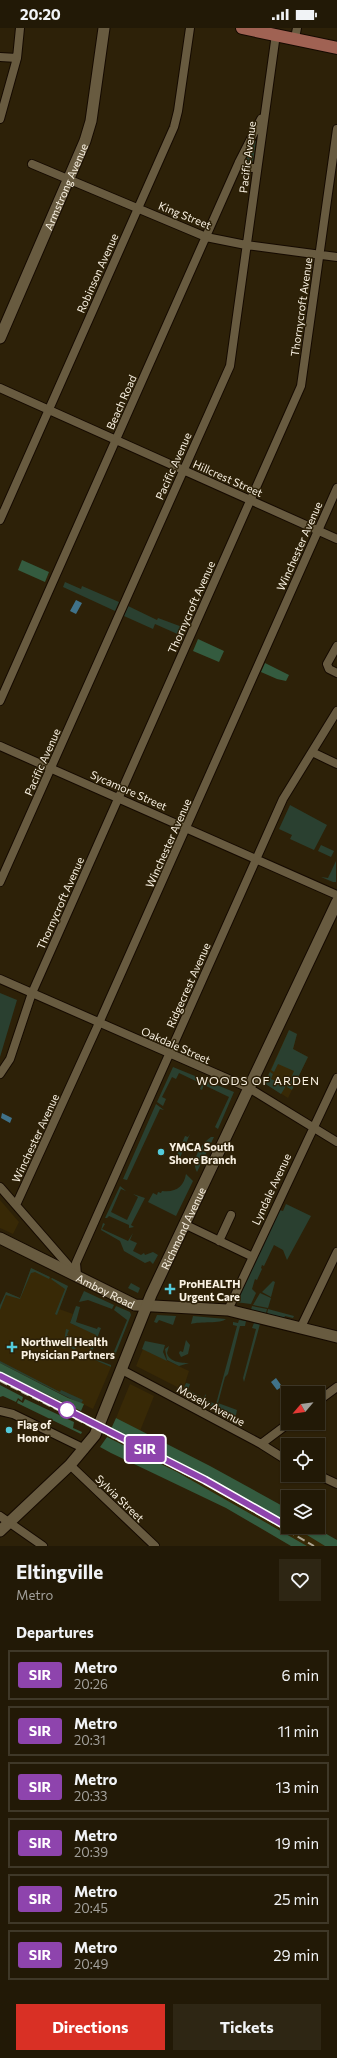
<!DOCTYPE html>
<style>
:root{--surface:#221906;--page:#2e2614;--text:#f1f3f6;--muted:#a2a09b;--line:#3f3828;--accent:#d93025}
body{margin:0;font-family:Commissioner,sans-serif;background:var(--page);color:var(--text);height:100vh;display:flex;flex-direction:column;font-size:15px;white-space:nowrap}
*{box-sizing:border-box;margin:0}
p{font-size:13px;color:var(--muted)}
.icon{flex:none;width:22px;height:22px;fill:none;stroke:currentColor;stroke-width:2;stroke-linecap:round;stroke-linejoin:round}
.map{position:relative;height:1518px;overflow:hidden}
.panel{display:flex;flex-direction:column;background:var(--surface);flex:1}
.panel>*{flex:none}
.badge{padding:0 8px;border-radius:3px;font-size:14px;line-height:26px}
.needle{width:26px;rotate:241deg}
.buttons{position:absolute;left:281px;top:1358px;display:grid;gap:8px}
.buttons a{display:grid;place-items:center;width:44px;height:44px;border-radius:0px;background:var(--surface);box-shadow:0 1px 3px #0004,0 0 0 1px var(--line);font-size:20px}
.map>.badge{position:absolute;translate:-50% -50%;box-shadow:0 0 0 2px #fff}
h2{padding:0 16px;font-size:15px;line-height:36px}
.round{display:grid;place-items:center;flex:none;width:42px;height:42px;border-radius:0px;background:var(--page)}
.overview{display:flex;align-items:center;justify-content:space-between;height:68px;padding:0 16px}
h1{font-size:19px;font-weight:700;line-height:30px}
.button{display:flex;gap:8px;margin-top:auto;padding:8px 16px}
.button a{flex:1;height:46px;border-radius:0px;background:var(--accent);color:#fff;font-size:16px;font-weight:700;line-height:46px;text-align:center}
.button a+a{background:var(--page);color:var(--text)}
ul{padding:0;list-style:none}
li{display:flex;align-items:center;gap:12px;height:50px;margin:0 8px 6px;padding:0 8px;border:2px solid var(--line);border-radius:0px}
li div{flex:1}
li b{display:block;font-size:15px}
li em{font-style:normal}
li .badge{min-width:44px;font-weight:700;text-align:center}
.status{display:flex;justify-content:space-between;align-items:center;height:28px;padding:0 20px;background:var(--surface);direction:ltr}
.status svg{height:11px;fill:currentColor}
.map>svg:first-child{display:block}
</style>
<div class="status"><b>20:20</b><svg viewBox="0 0 49 12"><path d="M0 12V9h3v3zM5 12V6h3v6zM10 12V3h3v9zM15 12V0h3v12zM26 1h20v11H26zM47 4h2v5h-2z"/></svg></div>
<div class="map">
<svg width="337" height="1518" viewBox="0 0 337 1518">
<rect width="100%" height="100%" fill="#2d2108"/>
<path fill="#382906" d="M 289,1002 L 297,1006 L 293,1021 L 308,1029 L 288,1070 L 264,1055 Z
M 0,1172 L 19,1194 L 13,1206 L 0,1200 Z
M 31,1240 L 68,1258 L 59,1281 L 73,1286 L 70,1295 L 96,1306 L 89,1329 L 111,1339 L 93,1381 L 0,1335 L 0,1279 L 6,1264 L 20,1270 Z
M 143,1321 L 189,1343 L 183,1362 L 136,1338 Z
M 0,1347 L 180,1436 L 288,1495 L 288,1499 L 294,1499 L 325,1518 L 307,1518 L 177,1444 L 0,1354 Z
M 130,1356 L 154,1368 L 140,1403 L 116,1390 Z"/>
<path fill="#2a4030" d="M 255,111 L 256,113 L 253,133 L 250,136 L 245,132 Z
M 65,554 L 81,561 L 82,558 L 119,574 L 115,583 L 63,559 Z
M 128,578 L 157,592 L 158,590 L 185,600 L 182,608 L 155,596 L 153,601 L 124,588 Z
M 290,777 L 327,797 L 314,822 L 290,811 L 292,807 L 279,801 Z
M 321,817 L 334,823 L 331,829 L 318,823 Z
M 336,833 L 336,854 L 333,854 L 321,849 L 328,850 Z
M 0,965 L 17,972 L 0,1029 Z
M 289,1002 L 297,1006 L 293,1021 L 308,1029 L 292,1062 L 287,1059 L 294,1043 L 278,1036 L 274,1044 L 271,1042 Z
M 173,1039 L 234,1064 L 218,1101 L 215,1099 L 229,1069 L 204,1057 L 202,1062 L 200,1061 L 202,1056 L 179,1045 L 176,1051 L 172,1049 L 162,1069 L 166,1071 L 163,1078 L 157,1074 Z
M 270,1044 L 273,1046 L 271,1051 L 286,1058 L 281,1066 L 264,1055 Z
M 156,1076 L 164,1082 L 160,1081 L 127,1152 L 123,1151 Z
M 190,1106 L 179,1132 L 176,1129 L 185,1108 L 188,1109 Z
M 211,1109 L 214,1109 L 197,1144 C 190,1132 201,1116 211,1109 Z
M 186,1146 L 193,1153 L 176,1188 L 148,1174 L 153,1165 L 157,1167 L 158,1164 L 161,1165 L 162,1163 C 176,1165 184,1158 186,1146 Z
M 120,1158 L 126,1163 L 121,1161 L 111,1184 L 127,1192 L 138,1169 L 133,1166 L 145,1170 L 131,1197 L 134,1199 L 129,1200 L 129,1197 L 109,1188 L 107,1190 L 105,1190 Z
M 286,1176 L 311,1188 L 287,1232 L 283,1222 L 274,1217 L 264,1238 L 262,1237 L 261,1240 L 262,1241 L 257,1252 L 255,1251 L 252,1261 L 256,1265 L 251,1276 L 235,1274 L 279,1182 L 283,1183 Z
M 103,1195 L 105,1196 L 102,1201 L 128,1213 L 133,1205 L 130,1212 L 137,1215 L 133,1223 L 141,1227 L 144,1225 L 145,1227 L 153,1224 L 158,1227 L 153,1236 L 150,1233 L 145,1235 L 124,1223 L 120,1213 L 101,1202 Z
M 31,1240 L 50,1249 L 49,1251 L 35,1244 L 31,1245 L 20,1271 L 6,1267 L 0,1282 L 0,1277 L 6,1264 L 20,1270 Z
M 52,1250 L 68,1258 L 57,1287 L 55,1286 L 65,1261 L 51,1251 Z
M 273,1253 L 275,1254 L 271,1269 L 262,1264 Z
M 131,1255 L 140,1260 L 138,1265 L 128,1260 Z
M 84,1263 L 114,1277 L 112,1281 L 88,1272 L 79,1274 Z
M 260,1265 L 271,1270 L 268,1280 L 253,1277 Z
M 76,1278 L 80,1279 L 76,1294 L 97,1301 L 98,1299 L 101,1300 L 90,1329 L 111,1337 L 111,1339 L 79,1325 L 88,1327 L 96,1307 L 70,1295 Z
M 116,1278 L 130,1284 L 131,1287 L 114,1330 L 108,1325 L 113,1326 L 127,1292 L 114,1282 Z
M 252,1278 L 267,1281 L 266,1285 L 251,1282 Z
M 268,1281 L 294,1288 L 293,1290 L 285,1288 L 284,1290 L 267,1286 Z
M 157,1287 L 176,1288 L 173,1297 L 159,1292 L 157,1295 L 154,1294 Z
M 193,1288 L 226,1291 C 221,1296 200,1293 191,1296 Z
M 239,1292 L 246,1293 L 245,1298 L 240,1298 L 228,1346 L 225,1349 L 218,1375 L 237,1382 L 235,1392 L 183,1362 L 186,1355 L 190,1356 L 188,1362 L 203,1370 L 206,1366 L 205,1372 L 216,1376 L 237,1298 L 233,1297 L 233,1294 L 238,1295 Z
M 254,1295 L 260,1296 L 244,1354 L 243,1350 L 256,1301 L 252,1300 Z
M 66,1301 L 69,1302 L 67,1307 L 74,1310 L 71,1317 L 76,1320 L 74,1322 L 64,1314 Z
M 186,1312 L 190,1317 L 188,1326 L 181,1329 L 179,1325 L 180,1323 L 183,1324 Z
M 145,1313 L 165,1317 L 163,1324 L 167,1333 L 142,1321 Z
M 169,1318 L 167,1325 C 169,1334 181,1335 189,1335 L 179,1338 L 167,1332 L 165,1321 Z
M 0,1333 L 60,1364 L 61,1362 L 83,1372 L 81,1376 L 0,1335 Z"/>
<path fill="#345b3f" d="M 22,532 L 49,544 L 45,554 L 18,542 Z
M 198,611 L 224,623 L 219,634 L 193,623 Z
M 265,635 L 289,647 L 286,653 L 277,651 L 261,644 Z
M 0,1335 L 68,1370 L 84,1376 L 81,1383 L 0,1344 Z
M 0,1357 L 23,1369 L 22,1373 L 18,1370 L 16,1374 L 3,1368 L 0,1369 Z
M 25,1371 L 74,1394 L 73,1400 L 82,1404 L 81,1406 L 17,1375 L 18,1372 L 23,1375 Z
M 116,1390 L 210,1438 L 288,1481 L 288,1495 L 180,1436 L 111,1401 Z
M 107,1409 L 177,1444 L 307,1518 L 291,1518 L 226,1480 L 111,1425 L 100,1419 Z
M 294,1499 L 314,1499 L 337,1512 L 337,1518 L 325,1518 Z"/>
<path fill="#407289" d="M 76,572 L 82,575 L 76,586 L 70,583 Z
M 2,1085 L 12,1090 L 10,1095 L 1,1090 Z
M 276,1350 L 281,1357 L 280,1360 L 277,1362 L 271,1354 Z"/>
<g fill="none" stroke-linecap="round" stroke-linejoin="round">
<defs>
<path id="street" d="M 295,10 L 297,0
M 0,29 L 17,30
M 0,91 L 17,30 L 20,0
M 239,134 L 248,140 L 256,140
M 32,136 L 206,209 L 246,217 L 337,229
M 0,360 L 337,511
M 0,492 L 174,99 L 178,83 L 190,0
M 337,618 L 327,636 L 329,641 L 337,645
M 0,673 L 239,134 L 261,91
M 0,718 L 337,867
M 312,724 L 337,736
M 0,854 L 230,338 L 276,6
M 0,951 L 249,1060 L 337,1114
M 0,1046 L 10,1031 L 32,965 L 301,358 L 337,101
M 0,1159 L 74,1244
M 16,1177 L 99,995 L 337,460
M 184,1196 L 251,1228
M 219,1213 L 231,1187
M 77,1247 L 76,1235 L 283,771 L 337,683
M 228,1282 L 337,1050
M 301,1299 L 337,1224
M 122,1342 L 261,1416 L 288,1433
M 318,1373 L 337,1359
M 0,1383 L 13,1386 L 85,1421
M 261,1416 L 289,1395
M 70,1437 L 155,1518
M 318,1447 L 337,1456
M 0,1488 L 43,1518"/>
<g id="secondary">
<path id="s1" d="M 0,310 L 85,113 L 91,93 L 104,0"/>
<path id="s2" d="M 0,1210 L 135,1277 L 228,1282 L 337,1309"/>
<path id="s3" d="M 0,1503 L 70,1437 L 95,1407 L 151,1267 L 337,874"/>
</g>
<path id="primary" d="M 242,0 L 337,20"/>
</defs>
<use href="#street" stroke="#150a00" stroke-width="10"/>
<use href="#secondary" stroke="#150a00" stroke-width="13"/>
<use href="#primary" stroke="#150a00" stroke-width="14"/>
<use href="#street" stroke="#685b40" stroke-width="8"/>
<use href="#secondary" stroke="#685b40" stroke-width="11"/>
<use href="#primary" stroke="#a06253" stroke-width="12"/>
<path stroke="#aea592" stroke-width="2" stroke-dasharray="8 4" stroke-linecap="butt" d="M 0,1353 L 204,1455 L 314,1518"/>
</g>
<g fill="none" stroke-linecap="round" stroke-linejoin="round">
<defs>
<path id="line" d="M 0,1348 L 205,1452 L 288,1499"/>
</defs>
<use href="#line" stroke="#fff" stroke-width="9"/>
<use href="#line" stroke="#8e44ad" stroke-width="6"/>
</g>
<g fill="#53cbdb" stroke="#2d2108" stroke-width="1.5">
<circle cx="161" cy="1124" r="4"/>
<path d="M168 1255h4v4h4v4h-4v4h-4v-4h-4v-4h4z"/>
<path d="M10 1313h4v4h4v4h-4v4h-4v-4h-4v-4h4z"/>
<circle cx="9" cy="1402" r="4"/>
</g>
<circle fill="#fff" stroke="#8e44ad" stroke-width="2" cx="67" cy="1382" r="8"/>
<g text-anchor="middle" dominant-baseline="central" stroke-width="3" stroke-linejoin="round" paint-order="stroke">
<g font-size="11" fill="#f9f1e2" stroke="#2d2108">
<text transform="translate(247 129) rotate(-83)">Pacific Avenue</text>
<text stroke="none"><textPath href="#s1" startOffset="165">Armstrong Avenue</textPath></text>
<text transform="translate(185 187) rotate(22)">King Street</text>
<text transform="translate(97 245) rotate(-66)">Robinson Avenue</text>
<text transform="translate(301 279) rotate(-82)">Thornycroft Avenue</text>
<text transform="translate(121 374) rotate(-66)">Beach Road</text>
<text transform="translate(173 438) rotate(-66)">Pacific Avenue</text>
<text transform="translate(228 450) rotate(24)">Hillcrest Street</text>
<text transform="translate(299 518) rotate(-66)">Winchester Avenue</text>
<text transform="translate(191 579) rotate(-66)">Thornycroft Avenue</text>
<text transform="translate(42 734) rotate(-66)">Pacific Avenue</text>
<text transform="translate(129 762) rotate(24)">Sycamore Street</text>
<text transform="translate(168 815) rotate(-66)">Winchester Avenue</text>
<text transform="translate(60 875) rotate(-66)">Thornycroft Avenue</text>
<text transform="translate(188 957) rotate(-66)">Ridgecrest Avenue</text>
<text transform="translate(176 1017) rotate(24)">Oakdale Street</text>
<text transform="translate(35 1110) rotate(-65)">Winchester Avenue</text>
<text transform="translate(271 1161) rotate(-65)">Lyndale Avenue</text>
<text stroke="none"><textPath href="#s3" startOffset="360">Richmond Avenue</textPath></text>
<text stroke="none"><textPath href="#s2" startOffset="118">Amboy Road</textPath></text>
<text transform="translate(211 1377) rotate(28)">Mosely Avenue</text>
<text transform="translate(120 1470) rotate(44)">Sylvia Street</text>
</g>
<g font-size="11" font-weight="bold" fill="#f9f1e2" stroke="#2d2108" text-anchor="start">
<text x="169" y="1118">YMCA South<tspan x="169" dy="13">Shore Branch</tspan></text>
<text x="179" y="1255">ProHEALTH<tspan x="179" dy="13">Urgent Care</tspan></text>
<text x="21" y="1313">Northwell Health<tspan x="21" dy="13">Physician Partners</tspan></text>
<text x="17" y="1396">Flag of<tspan x="17" dy="13">Honor</tspan></text>
</g>
<g font-size="12" letter-spacing="1" fill="#f9f1e2" stroke="#2d2108">
<text x="258" y="1052">WOODS OF ARDEN</text>
</g>
</g>
</svg>
<div class="buttons">
<a><svg class="needle" viewBox="-14 -14 28 28"><path d="M0-13l5 13h-10z" fill="#e53935"/><path d="M0 13l5-13h-10z" fill="#a2a09b"/></svg></a>
<a><svg class="icon" aria-label="locate" viewBox="0 0 24 24"><circle cx="12" cy="12" r="6"/><path d="M12 2v4M12 18v4M2 12h4M18 12h4"/></svg></a>
<a><svg class="icon" aria-label="layers" viewBox="0 0 24 24"><path d="M12 4l9 5-9 5-9-5zM3 14l9 5 9-5"/></svg></a>
</div>
<b class="badge" style="left:145px;top:1421px;background:#8e44ad;color:#fff">SIR</b>
</div>
<section class="panel">
<div class="overview"><div><h1>Eltingville</h1><p>Metro</p></div><a class="round"><svg class="icon" aria-label="heart" viewBox="0 0 24 24"><path d="M12 20l-8-8c-3-5 5-10 8-4 3-6 11-1 8 4z"/></svg></a></div>
<h2>Departures</h2>
<ul>
<li><span class="badge" style="background:#8e44ad;color:#fff">SIR</span><div><b>Metro</b><p>20:26</p></div><em>6 min</em></li>
<li><span class="badge" style="background:#8e44ad;color:#fff">SIR</span><div><b>Metro</b><p>20:31</p></div><em>11 min</em></li>
<li><span class="badge" style="background:#8e44ad;color:#fff">SIR</span><div><b>Metro</b><p>20:33</p></div><em>13 min</em></li>
<li><span class="badge" style="background:#8e44ad;color:#fff">SIR</span><div><b>Metro</b><p>20:39</p></div><em>19 min</em></li>
<li><span class="badge" style="background:#8e44ad;color:#fff">SIR</span><div><b>Metro</b><p>20:45</p></div><em>25 min</em></li>
<li><span class="badge" style="background:#8e44ad;color:#fff">SIR</span><div><b>Metro</b><p>20:49</p></div><em>29 min</em></li>
</ul>
<div class="button"><a>Directions</a><a>Tickets</a></div>
</section>
